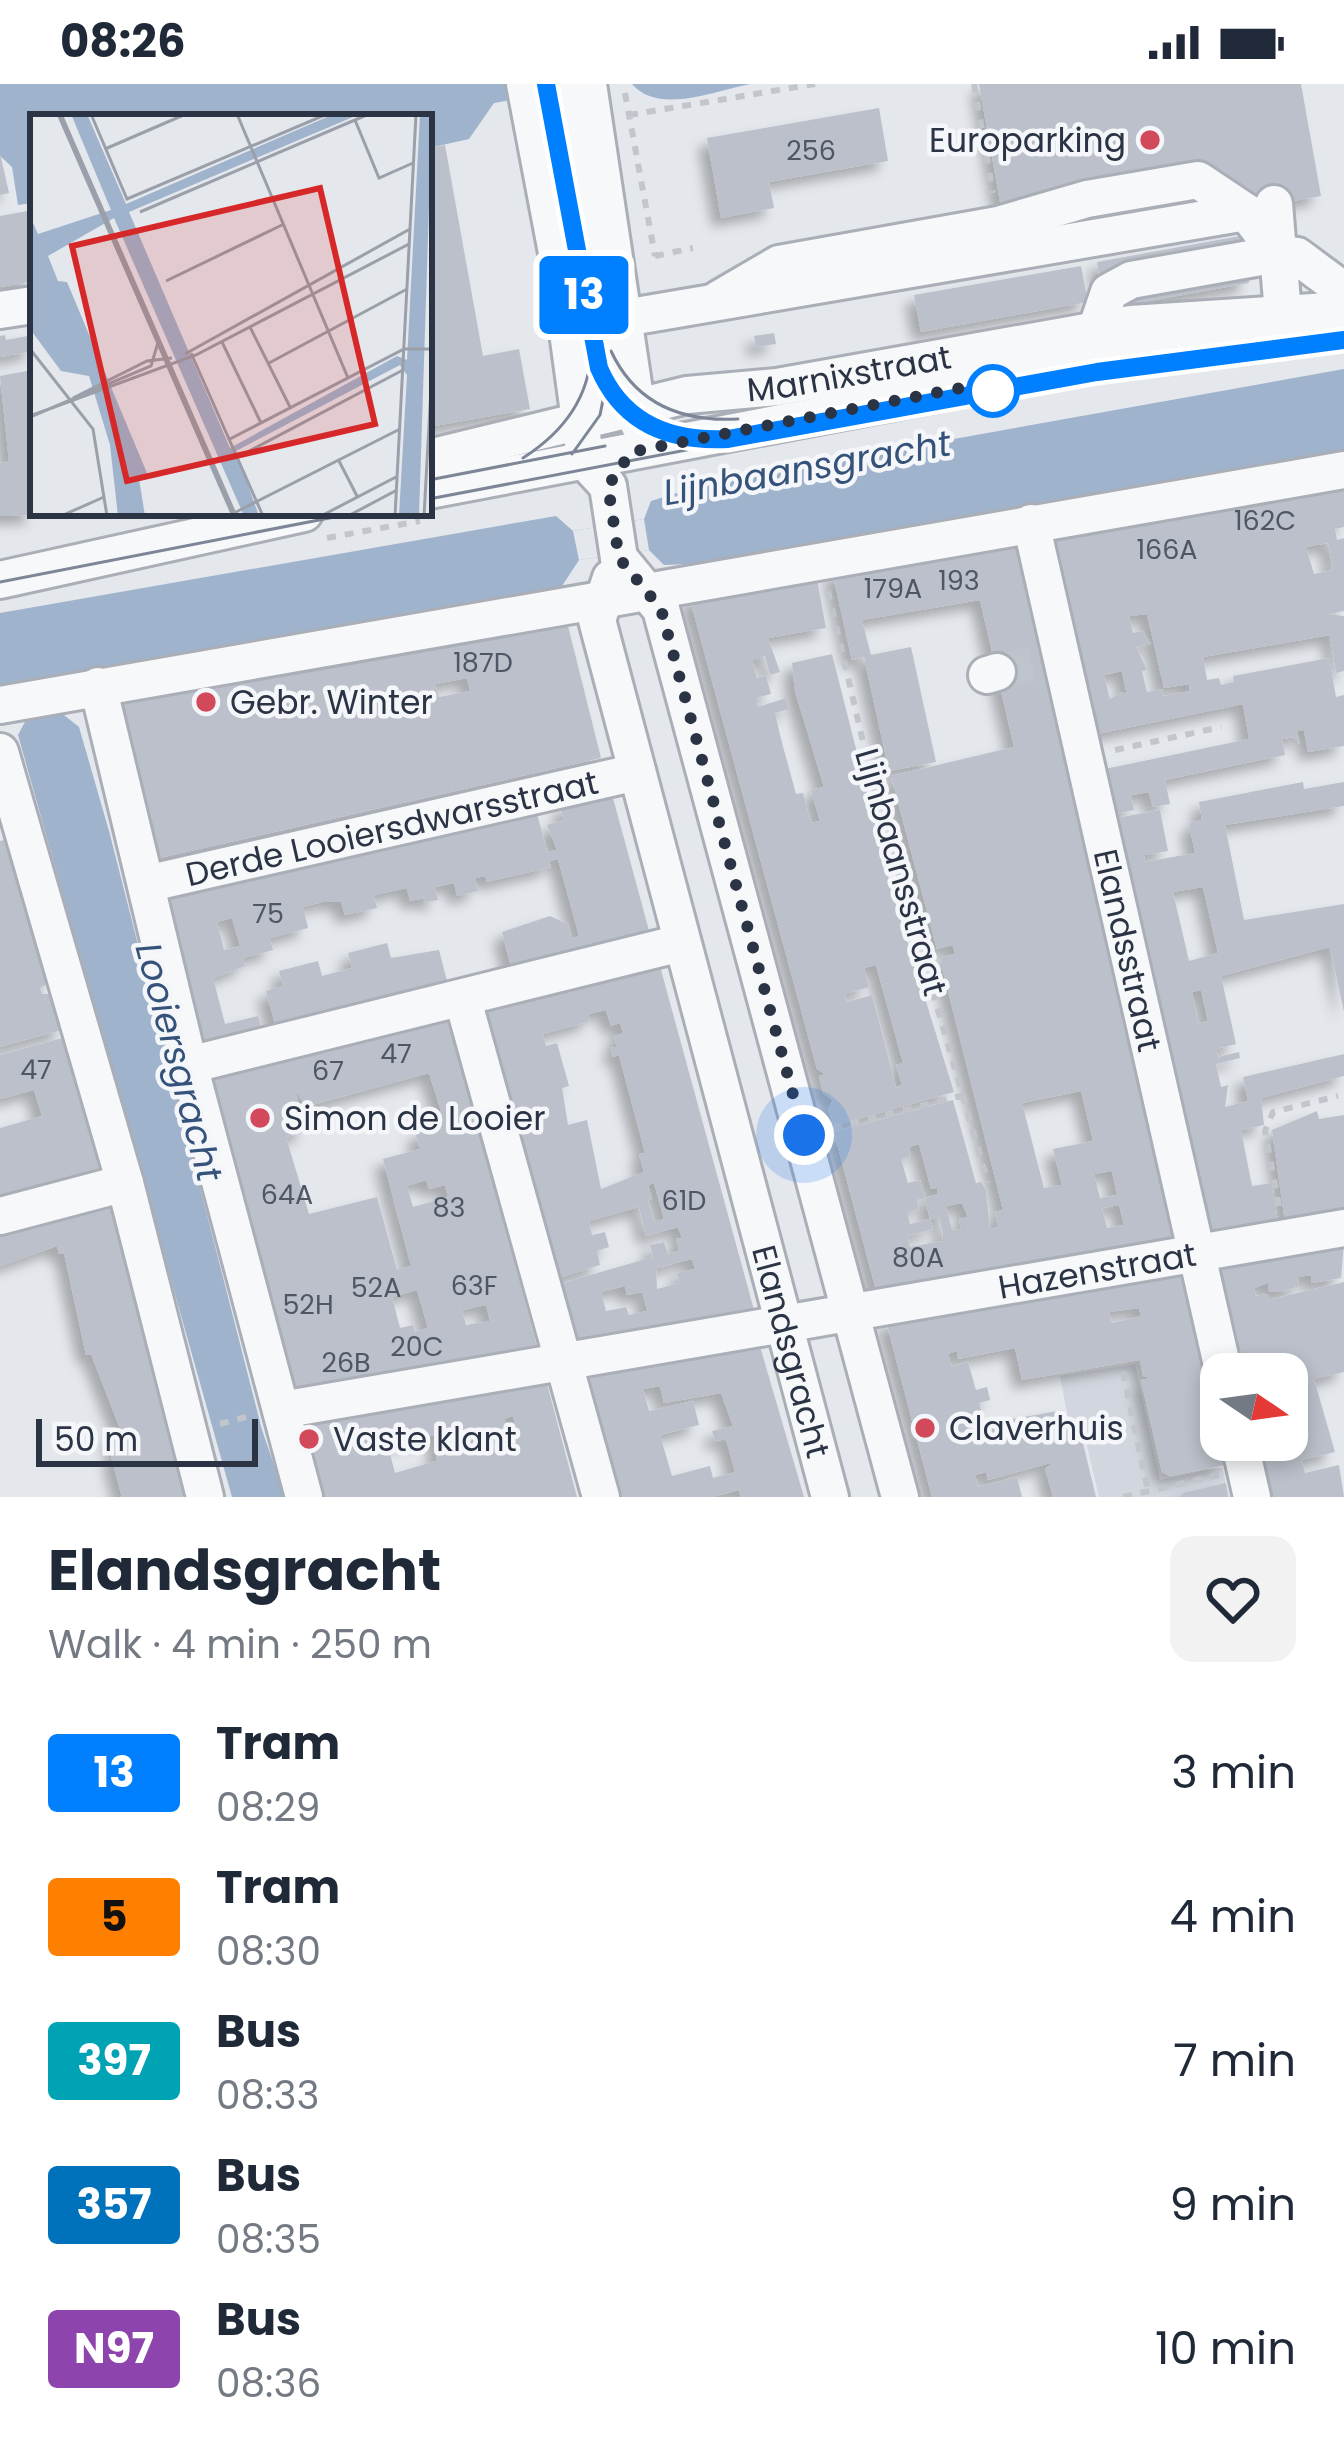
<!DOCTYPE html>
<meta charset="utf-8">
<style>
:root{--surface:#fff;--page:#f2f2f3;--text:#1f2937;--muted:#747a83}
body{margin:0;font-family:Poppins,sans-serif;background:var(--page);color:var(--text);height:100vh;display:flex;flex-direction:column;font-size:45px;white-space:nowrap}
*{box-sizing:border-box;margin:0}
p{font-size:39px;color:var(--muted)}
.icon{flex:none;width:66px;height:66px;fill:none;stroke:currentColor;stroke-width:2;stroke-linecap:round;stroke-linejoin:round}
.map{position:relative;height:1413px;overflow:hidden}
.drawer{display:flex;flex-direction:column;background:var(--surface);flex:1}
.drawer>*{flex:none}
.badge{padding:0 24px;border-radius:9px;font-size:42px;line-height:78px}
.needle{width:78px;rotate:103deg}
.tools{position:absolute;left:1200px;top:1269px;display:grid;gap:24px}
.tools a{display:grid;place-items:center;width:108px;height:108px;border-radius:24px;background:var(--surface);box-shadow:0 6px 18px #0003;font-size:60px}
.scale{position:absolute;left:36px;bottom:30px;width:222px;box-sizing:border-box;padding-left:12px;border:6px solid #2b3445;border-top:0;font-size:33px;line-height:42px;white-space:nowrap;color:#2b3445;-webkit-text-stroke:9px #f4f6f9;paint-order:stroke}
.you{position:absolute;width:60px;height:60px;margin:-30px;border:9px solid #fff;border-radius:50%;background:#1a73e8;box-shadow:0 0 0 18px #1a73e833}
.map>.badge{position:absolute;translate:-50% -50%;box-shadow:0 0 0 6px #fff}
.round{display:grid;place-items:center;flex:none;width:126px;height:126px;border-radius:24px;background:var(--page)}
.summary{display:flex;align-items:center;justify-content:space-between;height:204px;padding:0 48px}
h1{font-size:57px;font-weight:700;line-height:90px}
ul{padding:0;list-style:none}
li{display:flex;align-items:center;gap:36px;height:144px;padding:0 48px}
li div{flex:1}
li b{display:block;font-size:45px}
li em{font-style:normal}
li .badge{min-width:132px;font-weight:700;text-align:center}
.status{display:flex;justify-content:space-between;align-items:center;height:84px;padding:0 60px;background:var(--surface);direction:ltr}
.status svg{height:33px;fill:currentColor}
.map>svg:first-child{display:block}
</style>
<div class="status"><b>08:26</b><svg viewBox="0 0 49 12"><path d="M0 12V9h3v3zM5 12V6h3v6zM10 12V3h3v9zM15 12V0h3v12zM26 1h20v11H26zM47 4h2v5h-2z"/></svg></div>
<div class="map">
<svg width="1344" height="1413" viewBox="0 0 1344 1413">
<defs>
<filter id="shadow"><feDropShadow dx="-9" dy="9" stdDeviation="6" flood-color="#0004"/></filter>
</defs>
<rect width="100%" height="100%" fill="#e4e7ec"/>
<path fill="#d2d6de" d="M 1135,1280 L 1160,1396 L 1222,1383 L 1229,1413 L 1099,1413 L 1084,1349 L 1071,1350 L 1060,1292 Z"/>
<path fill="#9fb4cc" d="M 0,0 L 605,0 L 494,19 L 469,55 L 429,64 L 429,33 L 33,33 L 33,119 L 18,121 L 12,83 L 0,72 Z
M 632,0 L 750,0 C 715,7 658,31 632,0 Z
M 1344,285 L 1344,369 L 688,480 L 664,481 L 649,466 L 579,476 L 562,502 L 131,580 L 59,627 L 79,643 L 109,747 L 262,1346 L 285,1413 L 232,1413 L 18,651 L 28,632 L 0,605 L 0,529 L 556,432 L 573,447 L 644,435 L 651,417 L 713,398 Z"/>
<path fill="#e4e7ec" d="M 644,435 L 649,466 L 579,476 L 573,447 Z"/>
<path fill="#bbc0ca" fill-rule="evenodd" filter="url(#shadow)" d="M 979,0 L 1301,0 L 1321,112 L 1009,168 Z
M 879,24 L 888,77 L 769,98 L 774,124 L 721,134 L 707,54 Z
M 445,61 L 483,272 L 519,265 L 530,325 L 429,343 L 429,64 Z
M 0,69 L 9,109 L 0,111 Z
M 33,126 L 33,197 L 0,203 L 0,132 Z
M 1240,152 L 1249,199 L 1105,225 L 1097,178 Z
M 1081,182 L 1088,218 L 921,248 L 914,211 Z
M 774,249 L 776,260 L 756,263 L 754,252 Z
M 5,251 L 6,256 L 33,251 L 33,267 L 0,273 L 0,252 Z
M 32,286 L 33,429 L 42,431 L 0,432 L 0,379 L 9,377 L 0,292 Z
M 1344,398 L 1344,443 L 1335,445 L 1337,456 L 1344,454 L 1344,527 L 1326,530 L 1344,532 L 1344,587 L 1336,589 L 1330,551 L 1203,573 L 1207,596 L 1219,594 L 1221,601 L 1234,598 L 1233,592 L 1329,574 L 1336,613 L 1344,611 L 1344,662 L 1308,668 L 1304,646 L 1297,647 L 1300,661 L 1294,653 L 1282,655 L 1285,671 L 1165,696 L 1170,720 L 1153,723 L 1149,708 L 1131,711 L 1134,726 L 1115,730 L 1105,685 L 1249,655 L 1243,620 L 1097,650 L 1051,449 ZM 1328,459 L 1333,486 L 1314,490 L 1306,463 ZM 1147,530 L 1164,604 L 1189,600 L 1190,607 L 1163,612 L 1162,605 L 1147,608 L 1142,587 L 1147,586 L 1136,563 L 1151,560 L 1143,547 L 1133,549 L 1129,532 ZM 1122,587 L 1127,611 L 1122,608 L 1110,615 L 1104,591 Z
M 1015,461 L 1176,1157 L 877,1210 L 834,1048 L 953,1016 L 976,1099 L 981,1098 L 986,1106 L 990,1145 L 998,1143 L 995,1128 L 1003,1126 L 942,883 L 942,873 L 955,870 L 953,861 L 937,865 L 891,692 L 1014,663 L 980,516 L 862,536 L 871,571 L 911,563 L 936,678 L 889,687 L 864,573 L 852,576 L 832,487 ZM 1081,1007 L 1093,1057 L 1053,1065 L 1062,1101 L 1044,1104 L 1022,1019 ZM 919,1060 L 931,1105 L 937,1104 L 938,1110 L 925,1114 L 930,1135 L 939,1133 L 943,1150 L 942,1157 L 910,1163 L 907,1152 L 933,1145 L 930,1135 L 910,1140 L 907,1128 L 919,1125 L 917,1116 L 925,1114 L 920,1096 L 908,1099 L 901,1075 L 911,1072 L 909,1063 ZM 1112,1087 L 1117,1111 L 1100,1114 L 1094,1090 ZM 962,1119 L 968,1133 L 959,1135 L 961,1145 L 952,1146 L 946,1122 ZM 1119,1121 L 1124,1141 L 1107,1144 L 1102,1124 Z
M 816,490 L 826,544 L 768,554 L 780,588 L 770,591 L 765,572 L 752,576 L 757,594 L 766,592 L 771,610 L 756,614 L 758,623 L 786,614 L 789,625 L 775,629 L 781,655 L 796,710 L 803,709 L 811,739 L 820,737 L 811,706 L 824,703 L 795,607 L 792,579 L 832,570 L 893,811 L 954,1008 L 833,1042 L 828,1025 L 833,1016 L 823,1009 L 819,992 L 825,990 L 817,985 L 689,512 ZM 876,881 L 903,979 L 896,981 L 902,1001 L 896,1003 L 872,911 L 847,918 L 845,910 L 869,903 L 864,884 Z
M 567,538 L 601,674 L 150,776 L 111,616 ZM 467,594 L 470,607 L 439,613 L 435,600 Z
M 1303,698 L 1304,705 L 1344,698 L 1344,722 L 1225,741 L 1244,836 L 1344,820 L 1344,928 L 1330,863 L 1221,892 L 1236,960 L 1216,965 L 1218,973 L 1239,968 L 1240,974 L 1216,980 L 1221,1003 L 1228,1001 L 1225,1023 L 1248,1017 L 1243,993 L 1344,970 L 1344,992 L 1261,1014 L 1264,1041 L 1241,1046 L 1252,1102 L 1272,1099 L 1278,1139 L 1215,1149 L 1209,1145 L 1117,734 L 1160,726 L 1168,767 L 1144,771 L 1145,778 L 1195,769 L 1189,739 L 1202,736 L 1199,718 ZM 1203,803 L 1218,869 L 1189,877 L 1173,808 ZM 1201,906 L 1208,937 L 1198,939 L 1192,908 Z
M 613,714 L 651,854 L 512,887 L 502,848 L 550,832 L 568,840 L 572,854 L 579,852 L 558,775 L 549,777 L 551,783 L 487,798 L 485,792 L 475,794 L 478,807 L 457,812 L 454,799 L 435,803 L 438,816 L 426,818 L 425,814 L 410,817 L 407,804 L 374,811 L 377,824 L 345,831 L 341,818 L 326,817 L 303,823 L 308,844 L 270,854 L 273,866 L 243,874 L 245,882 L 213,894 L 225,940 L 258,932 L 261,943 L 271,940 L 274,952 L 201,971 L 161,816 L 537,729 L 547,768 L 557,766 L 547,741 L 564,736 L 560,722 ZM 232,834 L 240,862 L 224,866 L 217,838 Z
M 9,755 L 51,898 L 40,904 L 42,910 L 54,910 L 65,945 L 0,963 L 0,757 Z
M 387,859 L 391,874 L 439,866 L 449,905 L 278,951 L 266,907 L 283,902 L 279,887 L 318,877 L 322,892 L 352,884 L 348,869 Z
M 658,875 L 754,1226 L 579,1261 L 573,1257 L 559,1200 L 653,1173 L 650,1161 L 664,1158 L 668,1170 L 679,1167 L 676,1155 L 682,1154 L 678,1143 L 646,1152 L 639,1123 L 589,1137 L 592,1151 L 605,1148 L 609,1163 L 597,1167 L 600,1181 L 558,1194 L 482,922 ZM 606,926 L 611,942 L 620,939 L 623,949 L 614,952 L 617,963 L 611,964 L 613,973 L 619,971 L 645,1069 L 639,1070 L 644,1088 L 601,1105 L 587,1036 L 568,1041 L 562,1004 L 569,1002 L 557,959 L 546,962 L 543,950 L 590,937 L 588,930 ZM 654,1099 L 664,1135 L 654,1138 L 648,1116 L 652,1115 L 648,1101 ZM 692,1175 L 695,1185 L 677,1189 L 680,1199 L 657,1205 L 656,1184 ZM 625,1202 L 627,1211 L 643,1208 L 647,1227 L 629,1231 L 626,1223 L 606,1227 L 601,1208 Z
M 447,931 L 537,1262 L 533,1268 L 291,1311 L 208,995 ZM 429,989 L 441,1027 L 432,1030 L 435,1043 L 415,1049 L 420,1065 L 383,1075 L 411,1182 L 397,1186 L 377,1113 L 309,1130 L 286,1053 L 306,1048 L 295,1004 L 305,1023 ZM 426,1096 L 429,1105 L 445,1101 L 448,1113 L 413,1123 L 407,1102 ZM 417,1206 L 428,1244 L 415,1248 L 413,1241 L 400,1244 L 392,1213 ZM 486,1221 L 490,1237 L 466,1241 L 462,1226 Z
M 66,953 L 103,1087 L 0,1116 L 0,1044 L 42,1032 L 34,1006 L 0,1015 L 0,971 Z
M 1317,1027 L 1319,1035 L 1344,1031 L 1344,1128 L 1285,1138 L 1272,1046 Z
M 110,1116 L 156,1289 L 190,1413 L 122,1413 L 111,1372 L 122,1369 L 114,1368 L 110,1352 L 121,1347 L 91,1270 L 86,1271 L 64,1169 L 59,1170 L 57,1162 L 0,1182 L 0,1146 Z
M 1344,1158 L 1341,1194 L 1312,1199 L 1311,1191 L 1298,1193 L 1299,1202 L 1282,1208 L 1269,1207 L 1268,1199 L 1254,1204 L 1256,1212 L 1267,1210 L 1268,1216 L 1344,1198 L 1344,1288 L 1314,1295 L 1335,1368 L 1302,1376 L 1305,1389 L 1339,1381 L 1344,1413 L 1272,1413 L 1259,1356 L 1287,1356 L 1287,1290 L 1244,1290 L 1219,1180 Z
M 1183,1186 L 1225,1381 L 1170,1392 L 1162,1388 L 1141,1296 L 1152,1294 L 1143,1292 L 1140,1276 L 1022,1296 L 1015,1264 L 958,1275 L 957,1267 L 948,1270 L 951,1282 L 968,1278 L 976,1306 L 987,1303 L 990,1316 L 979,1319 L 985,1340 L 1063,1326 L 1070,1354 L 1081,1351 L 1096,1413 L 1053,1413 L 1045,1385 L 1054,1378 L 988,1396 L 986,1388 L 975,1391 L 978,1403 L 1017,1393 L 1022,1413 L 932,1413 L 886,1237 ZM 1139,1224 L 1141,1232 L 1112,1239 L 1109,1228 Z
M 759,1259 L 804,1413 L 741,1413 L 739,1406 L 712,1413 L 615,1413 L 584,1294 L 587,1289 ZM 660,1302 L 664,1319 L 721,1309 L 733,1342 L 712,1347 L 715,1357 L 726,1355 L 735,1388 L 713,1394 L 710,1382 L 672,1392 L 660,1351 L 699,1341 L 693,1317 L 649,1327 L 643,1305 Z
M 546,1296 L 577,1413 L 321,1413 L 300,1338 ZM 513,1332 L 517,1347 L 510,1349 L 510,1360 L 503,1362 L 498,1346 L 507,1344 L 504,1335 ZM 479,1349 L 481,1355 L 491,1352 L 495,1364 L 474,1363 L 470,1351 ZM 436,1351 L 436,1377 L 395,1389 L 389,1366 L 379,1369 L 377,1362 Z
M 1226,1399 L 1228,1413 L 1181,1413 L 1182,1409 Z"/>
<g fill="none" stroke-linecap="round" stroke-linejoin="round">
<path stroke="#bfc3cb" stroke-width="36" stroke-dasharray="36 18" stroke-linecap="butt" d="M 997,588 L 1042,578"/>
<defs>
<g id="minor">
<path d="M 525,0 L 558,174 L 584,366 L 587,379 L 608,402 L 619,474"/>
<path d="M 553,0 L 600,264 L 597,307 L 582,342"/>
<path d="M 588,0 L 639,340"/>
<path d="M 1274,120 L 1285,254"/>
<path d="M 719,215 L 779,180 L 998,141 L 1087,115 L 1198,96 L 1246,128 L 1278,170"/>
<path d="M 0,226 L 33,221"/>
<path d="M 624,234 L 1246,128"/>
<path d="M 1096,246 L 1109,208 L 1131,196 L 1278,170 L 1297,172 L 1344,207"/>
<path id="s1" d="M 429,374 L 687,311 L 777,303 L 1131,240 L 1344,226"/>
<path d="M 429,406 L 1096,279 L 1341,248"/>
<path id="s2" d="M 1031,439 L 1224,1290"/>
<path d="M 619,474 L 661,525 L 900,1413"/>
<path id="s3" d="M 611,494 L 597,536 L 830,1413"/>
<path d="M 0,496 L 304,429"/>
<path d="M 987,591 L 997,588"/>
<path d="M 98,602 L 189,981 L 304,1413"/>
<path d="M 0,621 L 1344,386"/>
<path d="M 0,668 L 125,1099 L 205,1413"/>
<path id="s4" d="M 146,800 L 637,688"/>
<path d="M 463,916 L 601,1413"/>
<path d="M 189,981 L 681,859"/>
<path d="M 0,1132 L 125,1099"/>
<path id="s5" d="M 281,1326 L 1344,1144"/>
<path d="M 1239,1356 L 1252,1413"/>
</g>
</defs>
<use href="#minor" stroke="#a9aeb7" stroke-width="42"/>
<path stroke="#c2c5cb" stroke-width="6" stroke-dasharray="9 9" stroke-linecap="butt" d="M 974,0 L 993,109
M 625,9 L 655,172
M 629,31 L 815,0
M 655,172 L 693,164
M 327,454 L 420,437
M 828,507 L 873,701 L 988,1099
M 1115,666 L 1221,643
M 833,1044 L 964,1011
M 1279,1122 L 1265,1047 L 1273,1028 L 1338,1012
M 1123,1288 L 1148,1407
M 220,1340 L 253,1331
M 1123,1413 L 1219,1391"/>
<use href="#minor" stroke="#f7f8fa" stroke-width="36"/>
<path stroke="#7d8696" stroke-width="3" d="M 547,0 L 603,293 L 638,335 L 667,350 L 697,356
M 611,267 C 636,321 682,338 738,335
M 572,370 L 600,331 L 608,291
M 523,374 C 562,349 589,316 591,268
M 429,396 L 605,362
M 429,415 L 1097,288 L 1344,256
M 0,498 L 355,429"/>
</g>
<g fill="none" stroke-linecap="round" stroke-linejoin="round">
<defs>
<path id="line" d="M 546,0 L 599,284 C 623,340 671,358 728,355 L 1097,288 L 1344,256"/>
</defs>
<use href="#line" stroke="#fff" stroke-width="27"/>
<use href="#line" stroke="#007fff" stroke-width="18"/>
<path stroke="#2b3445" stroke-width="12" stroke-dasharray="0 21.6" d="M 804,1051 L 661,525 L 619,474 L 608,402 L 631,368 L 986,299 L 993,307"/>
</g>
<g fill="#d1495b" stroke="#f4f6f9" stroke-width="4.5">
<circle cx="1150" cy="56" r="12"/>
<circle cx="206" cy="618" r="12"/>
<circle cx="260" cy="1034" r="12"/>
<circle cx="925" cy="1344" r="12"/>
<circle cx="309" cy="1355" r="12"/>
</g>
<circle fill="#fff" stroke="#007fff" stroke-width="6" cx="993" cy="307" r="24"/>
<g text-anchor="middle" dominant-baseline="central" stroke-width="9" stroke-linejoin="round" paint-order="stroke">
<g font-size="27" fill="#4f5766">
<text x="811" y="66">256</text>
<text x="1265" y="436">162C</text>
<text x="1167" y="465">166A</text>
<text x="959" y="496">193</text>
<text x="893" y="504">179A</text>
<text x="483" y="578">187D</text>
<text x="268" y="829">75</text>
<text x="396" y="969">47</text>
<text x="36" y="985">47</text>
<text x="328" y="986">67</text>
<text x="287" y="1110">64A</text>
<text x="684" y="1116">61D</text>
<text x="449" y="1123">83</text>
<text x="918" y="1173">80A</text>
<text x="474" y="1201">63F</text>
<text x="376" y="1203">52A</text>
<text x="308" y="1220">52H</text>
<text x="417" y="1262">20C</text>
<text x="346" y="1278">26B</text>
</g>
<g font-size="33" fill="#2b3445" stroke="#f4f6f9" text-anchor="start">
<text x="1126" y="56" text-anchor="end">Europarking</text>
<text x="230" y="618">Gebr. Winter</text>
<text x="284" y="1034">Simon de Looier</text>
<text x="949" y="1344">Claverhuis</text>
<text x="333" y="1355">Vaste klant</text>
</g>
<g font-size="33" fill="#2b3445" stroke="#f4f6f9">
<text stroke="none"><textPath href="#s1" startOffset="429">Marnixstraat</textPath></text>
<text stroke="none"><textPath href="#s4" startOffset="252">Derde Looiersdwarsstraat</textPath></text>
<text transform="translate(901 788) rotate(74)">Lijnbaansstraat</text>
<text stroke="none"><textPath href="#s2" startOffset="438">Elandsstraat</textPath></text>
<text stroke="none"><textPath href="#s5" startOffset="828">Hazenstraat</textPath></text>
<text stroke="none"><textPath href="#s3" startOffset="801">Elandsgracht</textPath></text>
</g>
<g font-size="36" font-style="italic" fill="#34527a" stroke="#f4f6f9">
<text transform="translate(807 384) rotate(-10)">Lijnbaansgracht</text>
<text transform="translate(179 978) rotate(75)">Looiersgracht</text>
</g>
</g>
<g transform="translate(30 30)">
<rect width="402" height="402" fill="#e4e7ec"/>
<path d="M 41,0 L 57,0 L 96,90 L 304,0 L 330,0 L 99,98 L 200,334 L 367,242 L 377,246 L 390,0 L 402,0 L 389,402 L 369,402 L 377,261 L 370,251 L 206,337 L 229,402 L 214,402 L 84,104 L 18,142 L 28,167 L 37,168 L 117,359 L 109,365 L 115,402 L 88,402 L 80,331 L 59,262 L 31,257 L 0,215 L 0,102 L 8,120 L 81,96 Z" fill="#9fb4cc"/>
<path fill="none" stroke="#9a9fa9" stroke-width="3" d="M 28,0 L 203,402M 31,0 L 206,402M 61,0 L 97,85 L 297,0M 207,0 L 318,264M 325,6 L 349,64 L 383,49M 75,35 L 156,0M 110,98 L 339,0M 136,167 L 254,110M 220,213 L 261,295M 192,228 L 231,309M 0,235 L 63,315 L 77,402M 161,239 L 233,402M 155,240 L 380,115M 239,249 L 377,175M 43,284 L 117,247 L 142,244M 0,302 L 166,241 L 379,130M 0,303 L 121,252 L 129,225M 198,326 L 374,235 L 402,235M 206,344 L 373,256M 308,345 L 328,384M 202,400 L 370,315M 31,402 L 74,383M 291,402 L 366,363M 318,402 L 367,376M 365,402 L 386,0M 394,402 L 402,257"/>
<path fill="#d62828" fill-opacity="0.15" stroke="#d62828" stroke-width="6" d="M 290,74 L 345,310 L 97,367 L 42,132 Z"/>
<rect width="402" height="402" fill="none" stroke="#2b3445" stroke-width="6"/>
</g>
</svg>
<div class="tools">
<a><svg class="needle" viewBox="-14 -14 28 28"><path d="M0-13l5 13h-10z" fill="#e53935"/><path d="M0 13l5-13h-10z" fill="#747a83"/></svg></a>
</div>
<div class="scale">50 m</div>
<div class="you" style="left:804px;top:1051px"></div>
<b class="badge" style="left:584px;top:211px;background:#007fff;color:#fff">13</b>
</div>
<section class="drawer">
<div class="summary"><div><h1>Elandsgracht</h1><p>Walk · 4 min · 250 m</p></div><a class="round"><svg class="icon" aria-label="heart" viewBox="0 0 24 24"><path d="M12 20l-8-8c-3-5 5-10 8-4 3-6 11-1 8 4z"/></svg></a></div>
<ul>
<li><span class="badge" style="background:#007fff;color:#fff">13</span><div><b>Tram</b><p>08:29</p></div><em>3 min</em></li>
<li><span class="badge" style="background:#ff7f00;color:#111">5</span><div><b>Tram</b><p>08:30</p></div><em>4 min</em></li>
<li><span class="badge" style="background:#00a3b4;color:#fff">397</span><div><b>Bus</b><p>08:33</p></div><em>7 min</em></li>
<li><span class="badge" style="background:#0072bc;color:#fff">357</span><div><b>Bus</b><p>08:35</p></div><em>9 min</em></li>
<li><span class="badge" style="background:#8e44ad;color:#fff">N97</span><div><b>Bus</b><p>08:36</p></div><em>10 min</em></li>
</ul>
</section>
